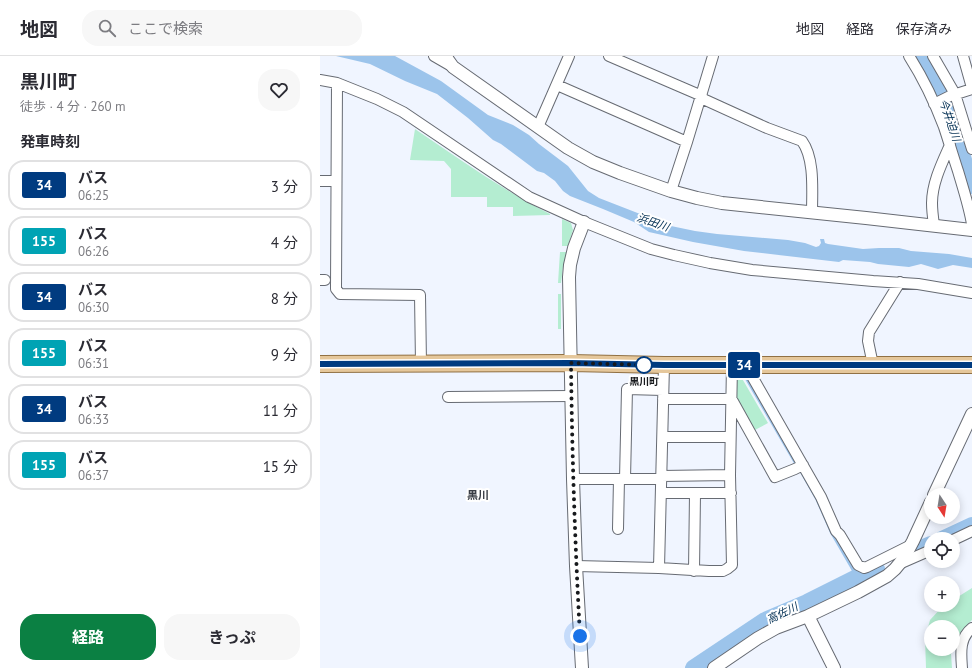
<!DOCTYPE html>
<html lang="ja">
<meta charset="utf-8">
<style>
:root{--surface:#fff;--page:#f7f7f7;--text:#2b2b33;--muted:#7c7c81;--line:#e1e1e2;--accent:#0b8043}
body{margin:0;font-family:"PT Sans","Noto Sans JP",sans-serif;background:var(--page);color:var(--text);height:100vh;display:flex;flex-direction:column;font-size:15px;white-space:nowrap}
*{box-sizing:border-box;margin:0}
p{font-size:13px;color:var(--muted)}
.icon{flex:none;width:22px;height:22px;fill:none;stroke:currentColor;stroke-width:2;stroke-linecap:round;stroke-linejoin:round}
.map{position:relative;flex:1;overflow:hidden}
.drawer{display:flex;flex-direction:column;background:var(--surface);width:320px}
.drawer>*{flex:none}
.badge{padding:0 8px;border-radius:3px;font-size:14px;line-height:26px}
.needle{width:26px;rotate:168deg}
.buttons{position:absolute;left:604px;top:432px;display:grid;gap:8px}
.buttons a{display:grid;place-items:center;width:36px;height:36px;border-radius:50%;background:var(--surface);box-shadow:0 2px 10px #0003;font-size:20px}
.you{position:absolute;width:20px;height:20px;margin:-10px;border:3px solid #fff;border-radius:50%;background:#1a73e8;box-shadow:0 0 0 6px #1a73e833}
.map>.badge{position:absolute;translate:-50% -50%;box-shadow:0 0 0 2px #fff}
h2{padding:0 20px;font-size:15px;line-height:36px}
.round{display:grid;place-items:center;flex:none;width:42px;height:42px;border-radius:16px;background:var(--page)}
.overview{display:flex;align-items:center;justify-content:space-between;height:68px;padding:0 20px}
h1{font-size:19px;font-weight:700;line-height:30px}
.action{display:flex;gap:8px;margin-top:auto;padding:8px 20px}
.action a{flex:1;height:46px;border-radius:16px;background:var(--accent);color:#fff;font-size:16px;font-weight:700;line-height:46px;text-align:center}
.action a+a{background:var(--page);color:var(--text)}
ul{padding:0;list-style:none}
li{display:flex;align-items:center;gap:12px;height:50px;margin:0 8px 6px;padding:0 12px;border:2px solid var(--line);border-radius:16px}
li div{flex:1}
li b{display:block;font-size:15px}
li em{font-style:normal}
li .badge{min-width:44px;font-weight:700;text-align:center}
header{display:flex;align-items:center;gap:24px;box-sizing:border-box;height:56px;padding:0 20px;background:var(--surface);border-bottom:1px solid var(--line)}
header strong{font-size:19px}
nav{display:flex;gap:22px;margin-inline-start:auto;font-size:14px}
.search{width:280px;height:36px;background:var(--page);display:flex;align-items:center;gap:10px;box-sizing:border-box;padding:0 14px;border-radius:16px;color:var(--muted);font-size:15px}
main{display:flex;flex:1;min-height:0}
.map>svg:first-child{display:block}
</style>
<header>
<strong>地図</strong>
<div class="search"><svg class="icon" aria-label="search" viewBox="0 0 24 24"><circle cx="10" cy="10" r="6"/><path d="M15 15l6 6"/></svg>ここで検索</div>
<nav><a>地図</a><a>経路</a><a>保存済み</a></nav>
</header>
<main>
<section class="drawer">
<div class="overview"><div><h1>黒川町</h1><p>徒歩 · 4 分 · 260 m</p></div><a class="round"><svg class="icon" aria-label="heart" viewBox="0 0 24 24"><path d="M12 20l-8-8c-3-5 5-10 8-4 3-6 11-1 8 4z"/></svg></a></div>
<h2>発車時刻</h2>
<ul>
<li><span class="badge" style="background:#003b80;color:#fff">34</span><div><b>バス</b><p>06:25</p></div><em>3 分</em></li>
<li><span class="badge" style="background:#00a3b4;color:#fff">155</span><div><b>バス</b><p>06:26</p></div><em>4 分</em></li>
<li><span class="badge" style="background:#003b80;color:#fff">34</span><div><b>バス</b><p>06:30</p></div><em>8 分</em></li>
<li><span class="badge" style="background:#00a3b4;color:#fff">155</span><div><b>バス</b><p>06:31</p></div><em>9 分</em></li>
<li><span class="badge" style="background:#003b80;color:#fff">34</span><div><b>バス</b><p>06:33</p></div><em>11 分</em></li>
<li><span class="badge" style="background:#00a3b4;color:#fff">155</span><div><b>バス</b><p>06:37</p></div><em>15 分</em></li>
</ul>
<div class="action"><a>経路</a><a>きっぷ</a></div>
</section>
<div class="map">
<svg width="652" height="612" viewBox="0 0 652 612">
<rect width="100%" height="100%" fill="#f0f5ff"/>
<path fill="#b4edd1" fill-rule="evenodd" d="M 95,73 C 139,103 183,134 230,158 L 230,159 L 193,160 L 193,151 L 167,151 L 167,141 L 131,141 L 131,113 L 124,105 L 90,104 Z
M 242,163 L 251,167 L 253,174 L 248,190 L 242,190 Z
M 240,196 L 247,196 L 243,211 L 241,227 L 238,227 Z
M 238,238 L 241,238 L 241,273 L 238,273 Z
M 420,319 L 448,367 L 433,375 L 417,347 L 417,320 Z
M 652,532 L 652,564 L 647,569 L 631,598 L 632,612 L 606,612 L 605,582 L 610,564 L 622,551 L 625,549 L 633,549 L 633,544 ZM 611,571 L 633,571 L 633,593 L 611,593 Z"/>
<path fill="#9cc4eb" d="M 16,0 L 75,0 L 121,25 L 168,59 L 193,69 L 209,79 L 219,88 L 248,110 L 268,135 L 279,142 L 351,170 L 375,175 L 397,178 L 468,184 L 485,187 L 496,191 L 499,190 L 501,187 L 500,183 L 504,183 L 505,187 L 508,188 L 543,193 L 559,192 L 579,192 L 591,195 L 629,198 L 652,202 L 652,212 L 633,209 L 618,213 L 601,208 L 589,211 L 558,208 L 550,206 L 523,204 L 519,206 L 424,195 L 373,186 L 329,176 L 314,166 L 283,153 L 250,140 L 243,135 L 235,125 L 224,117 L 217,115 L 181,88 L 173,84 L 148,62 L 117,38 L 85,25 L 50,8 Z"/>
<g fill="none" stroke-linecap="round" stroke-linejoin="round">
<path stroke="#9cc4eb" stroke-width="2.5" d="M 423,317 L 477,410
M 480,414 L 497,444 L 511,476 L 537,521"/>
<path stroke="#9cc4eb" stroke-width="16" d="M 603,0 C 626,41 638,85 652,130
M 622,483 L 652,469
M 601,492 L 611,488
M 373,612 L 445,564 L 487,546 L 537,521 L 557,513"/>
<defs>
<path id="minor" d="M 114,0 L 133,11
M 289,0 L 382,40
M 589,0 C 603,22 615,47 624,71 C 629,86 633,100 638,115 C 643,132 649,150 652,168
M 613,0 L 635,38 L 652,93
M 643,0 L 652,32
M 0,24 L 17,27 L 57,43 L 83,56 L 209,141 L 264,166 L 331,193 L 354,199 L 390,207 L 432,214 L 553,225 L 598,228 L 652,237
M 17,27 L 16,233 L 20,238 L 100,239 L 101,308
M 237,29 L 367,86
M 381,42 L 447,72 L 482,85 C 495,103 492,135 492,157
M 614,48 L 630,40 L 652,33
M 218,71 L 249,0
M 0,125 L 16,125
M 351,135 L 367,86 L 393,0
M 614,169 C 613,162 612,154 612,147 C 612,127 622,107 630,89
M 0,224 L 5,224
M 425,308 L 501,441 L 516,475 L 520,479 L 538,509 L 544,512 L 547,511 L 591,489
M 553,309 L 548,285 L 549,276 L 580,226
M 128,341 L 251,340
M 343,343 L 405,343 L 411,342 L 455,421 L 475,413 L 483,409
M 343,381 L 410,381
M 341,420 L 410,419
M 253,423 L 341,423
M 305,423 L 307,333 L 343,334
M 341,437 L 411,437
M 298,473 L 299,423
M 633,484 L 652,475
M 579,508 L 611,494
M 256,510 L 339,512 L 389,515 L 403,515 L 407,513 L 412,509 L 410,419 L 412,309
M 339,512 L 344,309
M 374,515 L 375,438
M 642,612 C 641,598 639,582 652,572"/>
<path id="tertiary" d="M 126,0 L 128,4 L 133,11 L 248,92 L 273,106 L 300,117 L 351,135 L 377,142 L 402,147 L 546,162 L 652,174
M 614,439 L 652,358
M 488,560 L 514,612
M 262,612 L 256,510 L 253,423 L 249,221 L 250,209 L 254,192 L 264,166
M 394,612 L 438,582 L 456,572 L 488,560 L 538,536 L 567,520 L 575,513 L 584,502 L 593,485 L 611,446"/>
<path id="primary" d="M 0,308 L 251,307 L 344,309 L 652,309"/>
</defs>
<use href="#minor" stroke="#676b73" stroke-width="12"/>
<use href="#tertiary" stroke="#676b73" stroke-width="14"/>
<use href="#primary" stroke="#917144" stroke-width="18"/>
<use href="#minor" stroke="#fff" stroke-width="10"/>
<use href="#tertiary" stroke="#fff" stroke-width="12"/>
<use href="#primary" stroke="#e5c79b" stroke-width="16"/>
</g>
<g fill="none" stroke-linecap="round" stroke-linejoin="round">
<defs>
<path id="line" d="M 0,308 L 251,307 L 344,309 L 652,309"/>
</defs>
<use href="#line" stroke="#fff" stroke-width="9"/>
<use href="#line" stroke="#003b80" stroke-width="6"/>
<path stroke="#17191c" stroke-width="4" stroke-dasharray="0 7.2" d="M 260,580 C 255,489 252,398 251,307 L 328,309 L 324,309"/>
</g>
<circle fill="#fff" stroke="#003b80" stroke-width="2" cx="324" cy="309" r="8"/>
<g text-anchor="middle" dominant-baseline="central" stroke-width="4" stroke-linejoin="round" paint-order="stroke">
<g font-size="10" font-weight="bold" fill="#17191c" stroke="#fff">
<text x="324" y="325">黒川町</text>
</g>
<g font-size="11" font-style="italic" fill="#002e52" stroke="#fff">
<text transform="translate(630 64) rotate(71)">今井迫川</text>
<text transform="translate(333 166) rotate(19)">浜田川</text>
<text transform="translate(462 557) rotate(-26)">高佐川</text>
</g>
<g font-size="11" font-weight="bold" fill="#3a3e46" stroke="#fff">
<text x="158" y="439">黒川</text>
</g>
</g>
</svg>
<div class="buttons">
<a><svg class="needle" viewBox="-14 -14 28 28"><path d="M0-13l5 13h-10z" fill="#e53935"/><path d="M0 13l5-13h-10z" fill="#7c7c81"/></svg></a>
<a><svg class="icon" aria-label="locate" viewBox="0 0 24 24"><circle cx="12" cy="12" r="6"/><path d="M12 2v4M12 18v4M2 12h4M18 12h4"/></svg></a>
<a>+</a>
<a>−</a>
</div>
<div class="you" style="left:260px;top:580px"></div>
<b class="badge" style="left:424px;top:309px;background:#003b80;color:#fff">34</b>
</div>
</main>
